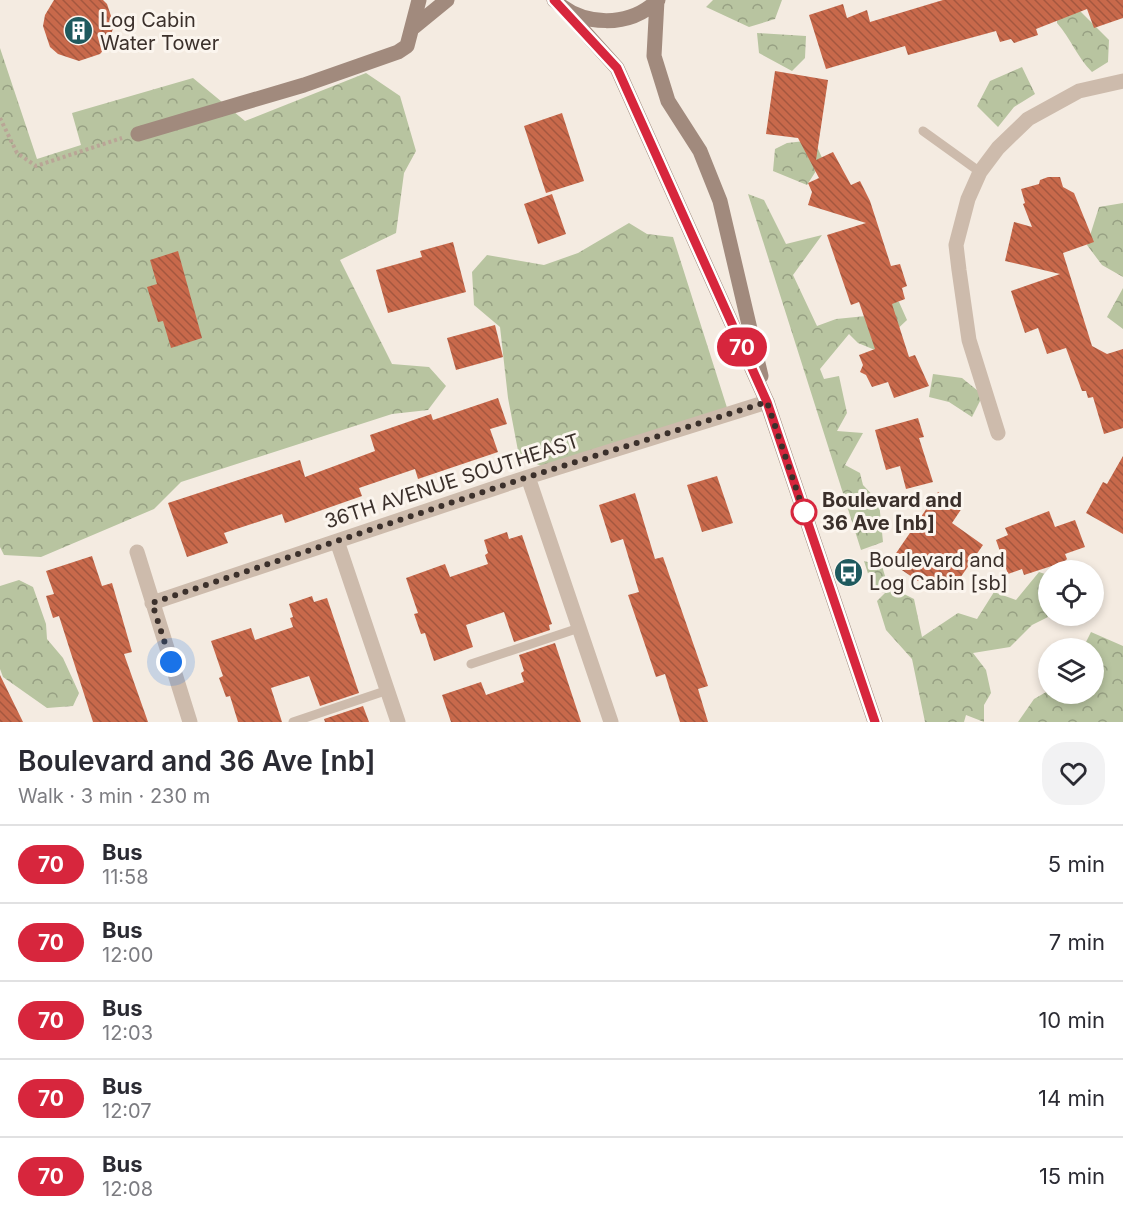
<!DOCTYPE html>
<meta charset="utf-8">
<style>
:root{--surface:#fff;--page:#f2f2f3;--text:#2b2b33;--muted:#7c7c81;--line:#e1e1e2}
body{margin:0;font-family:Inter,sans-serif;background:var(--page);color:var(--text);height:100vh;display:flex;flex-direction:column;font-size:22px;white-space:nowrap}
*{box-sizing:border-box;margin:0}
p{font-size:20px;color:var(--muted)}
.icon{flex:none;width:33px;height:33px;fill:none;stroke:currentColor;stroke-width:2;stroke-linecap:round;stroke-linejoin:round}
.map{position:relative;height:722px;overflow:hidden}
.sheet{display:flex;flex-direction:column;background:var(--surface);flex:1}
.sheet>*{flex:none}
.badge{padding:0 12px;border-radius:20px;font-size:21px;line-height:39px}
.buttons{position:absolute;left:1038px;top:560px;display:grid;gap:12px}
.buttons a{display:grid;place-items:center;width:66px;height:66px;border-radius:50%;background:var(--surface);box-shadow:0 3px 9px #0003;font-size:30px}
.you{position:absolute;width:30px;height:30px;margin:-15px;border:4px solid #fff;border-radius:50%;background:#1a73e8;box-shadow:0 0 0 9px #1a73e833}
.map>.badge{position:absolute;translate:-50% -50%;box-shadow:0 0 0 3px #fff}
.round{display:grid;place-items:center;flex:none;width:63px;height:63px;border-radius:24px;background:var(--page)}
.head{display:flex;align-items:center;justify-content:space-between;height:102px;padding:0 18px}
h1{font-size:28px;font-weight:600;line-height:45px}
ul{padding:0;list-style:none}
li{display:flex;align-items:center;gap:18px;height:78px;padding:0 18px;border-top:2px solid var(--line)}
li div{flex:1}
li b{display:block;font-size:22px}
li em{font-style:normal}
li .badge{min-width:66px;font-weight:700;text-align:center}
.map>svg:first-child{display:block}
</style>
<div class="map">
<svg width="1123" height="722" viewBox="0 0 1123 722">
<defs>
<pattern id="forest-crowns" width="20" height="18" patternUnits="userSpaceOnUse" patternTransform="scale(1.5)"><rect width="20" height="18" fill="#b8c4a0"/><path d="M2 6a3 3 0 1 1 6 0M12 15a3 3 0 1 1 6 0" fill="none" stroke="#97a083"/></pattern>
<pattern id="building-back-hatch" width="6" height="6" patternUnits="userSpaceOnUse" patternTransform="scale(1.5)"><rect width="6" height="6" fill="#c8694b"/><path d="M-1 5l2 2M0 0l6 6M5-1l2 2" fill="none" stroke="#a4573f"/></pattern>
</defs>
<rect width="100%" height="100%" fill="#f4ebe1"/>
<path fill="url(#forest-crowns)" d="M 713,0 L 782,0 L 775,19 L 749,27 L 706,7 Z
M 1057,5 L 1075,6 L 1109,40 L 1108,62 L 1092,72 C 1077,57 1071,39 1057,23 Z
M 757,33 L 806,36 L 805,58 L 792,71 L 759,53 Z
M 0,48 L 37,159 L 81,145 L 72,113 L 193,78 L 245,121 L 366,73 L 400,96 L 416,151 L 404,173 L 396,233 L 340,260 L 392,364 L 429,367 L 446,386 L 428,410 L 392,414 L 181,482 L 154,509 L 41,557 L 4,555 L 0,547 Z
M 1022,67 L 1035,94 L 1014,107 L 998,127 L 977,106 L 990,81 Z
M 814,140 L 823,160 L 807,185 L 773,171 L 775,149 L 787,143 Z
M 748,194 L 764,200 L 786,244 L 822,235 L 793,275 L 817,326 L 836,319 L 866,316 L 882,298 L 899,302 L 907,320 L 875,350 L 858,343 L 849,334 L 820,369 L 824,379 L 839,376 L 847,413 L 837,431 L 863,433 L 845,465 L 860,473 L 863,485 L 879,502 L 883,542 L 861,550 Z
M 1123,203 L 1123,277 L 1102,265 L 1087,245 L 1099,207 Z
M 629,223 L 647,234 L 673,237 L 729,414 L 550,470 L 519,456 L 508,398 L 500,327 L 474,305 L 472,272 L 487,255 L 544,265 L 578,253 Z
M 1123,288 L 1123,329 L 1107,317 Z
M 933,374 L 962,378 L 983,395 L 972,417 L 949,402 L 929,397 Z
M 864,561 L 882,566 L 888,586 L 914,599 L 922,637 L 958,613 L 977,619 L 994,592 L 1016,600 L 1039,572 L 1048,575 L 1048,615 L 1052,615 L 1032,625 L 1010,647 L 973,653 L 986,670 L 991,693 L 984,705 L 984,722 L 966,715 L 964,722 L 925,722 L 912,659 L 886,630 L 877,601 L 885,593 L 873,589 Z
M 19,580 L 33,587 L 46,624 L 47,639 L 63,658 L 79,693 L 73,706 L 47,708 L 3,677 L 0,669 L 0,586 Z
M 1091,632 L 1123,646 L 1123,722 L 1018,722 L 1034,699 L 1048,691 L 1048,693 L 1094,693 L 1094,648 L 1083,648 Z"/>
<path fill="url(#building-back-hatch)" d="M 54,0 L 103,0 L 107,4 L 114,25 L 108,45 L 100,54 L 79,61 L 58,54 L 50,47 L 43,26 L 45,15 Z
M 943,0 L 1123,0 L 1123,18 L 1094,28 L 1087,9 L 1036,29 L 1038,35 L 1014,43 L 1011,39 L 1000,42 L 996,31 L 908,55 L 905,46 L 826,69 L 809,15 L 843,4 L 847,18 L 867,10 L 870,22 Z
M 775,71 L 828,80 L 816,160 L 833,152 L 851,185 L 860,181 L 870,201 L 891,266 L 900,264 L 907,286 L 902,288 L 905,299 L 892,304 L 909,357 L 915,355 L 929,386 L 894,398 L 888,382 L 872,387 L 866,375 L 860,372 L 863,365 L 859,355 L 875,349 L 859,302 L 851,305 L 827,235 L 866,223 L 808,205 L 812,192 L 808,183 L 819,178 L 798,138 L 766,134 Z
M 562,113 L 584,181 L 546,193 L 524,126 Z
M 1048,177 L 1060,177 L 1063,187 L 1074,193 L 1094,242 L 1063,253 L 1092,346 L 1107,354 L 1123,349 L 1123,428 L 1104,434 L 1093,397 L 1088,398 L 1086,391 L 1082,391 L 1066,348 L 1047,354 L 1038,328 L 1025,333 L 1011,291 L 1060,274 L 1005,261 L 1014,222 L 1032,227 L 1023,204 L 1025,203 L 1021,189 L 1039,184 L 1040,180 Z
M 552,194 L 566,234 L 538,244 L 524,204 Z
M 453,242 L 466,292 L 388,313 L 376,270 L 422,257 L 420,251 Z
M 178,251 L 202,338 L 171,348 L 163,321 L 158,322 L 147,287 L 157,284 L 150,260 Z
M 495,325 L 503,357 L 456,370 L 447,338 Z
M 498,398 L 507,424 L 490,429 L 498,452 L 418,479 L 415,469 L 359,488 L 362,496 L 285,523 L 282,514 L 224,533 L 228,543 L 187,557 L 168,503 L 300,460 L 305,477 L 375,451 L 370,435 L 431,414 L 433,420 Z
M 918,418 L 924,437 L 919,438 L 933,482 L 906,489 L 900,466 L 886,470 L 875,430 Z
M 1123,456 L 1123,534 L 1086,513 L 1103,482 L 1107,484 Z
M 717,476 L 733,523 L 702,532 L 687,485 Z
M 938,492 L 962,508 L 952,523 L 983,545 L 951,591 L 923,574 L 918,581 L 890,562 Z
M 635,493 L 655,559 L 663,557 L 708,686 L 698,689 L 708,722 L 680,722 L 665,674 L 656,677 L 628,595 L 639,592 L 623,539 L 611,543 L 599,505 Z
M 1049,511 L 1055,527 L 1075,520 L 1085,547 L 1065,554 L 1067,559 L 1064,562 L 1024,575 L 1022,569 L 1008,574 L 996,540 L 1008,535 L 1005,528 Z
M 507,532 L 509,539 L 522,535 L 552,624 L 549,625 L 550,630 L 514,642 L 504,612 L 466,625 L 473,647 L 434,661 L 425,633 L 421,634 L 414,614 L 418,613 L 406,578 L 445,564 L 450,577 L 488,564 L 485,555 L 488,553 L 484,540 Z
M 92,556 L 102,586 L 112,583 L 132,652 L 124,654 L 148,722 L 93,722 L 59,616 L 53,618 L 46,596 L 54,594 L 46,571 Z
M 312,596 L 314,602 L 327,598 L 359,693 L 320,706 L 309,676 L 271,688 L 282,722 L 238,722 L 230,696 L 226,697 L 219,678 L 223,676 L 211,641 L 251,628 L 255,640 L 293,627 L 290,618 L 293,617 L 289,604 Z
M 555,643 L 581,722 L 451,722 L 442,695 L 481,682 L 486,695 L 524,682 L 521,673 L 524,671 L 519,655 Z
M 0,675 L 23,722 L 0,722 Z
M 363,706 L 369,722 L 325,722 L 324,719 Z"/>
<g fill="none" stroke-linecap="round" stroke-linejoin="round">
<path stroke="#b9a596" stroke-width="4" stroke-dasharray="3 3" stroke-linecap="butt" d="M 0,118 L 17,153 L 36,166 L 122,138"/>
<path stroke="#cdbbac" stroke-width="9" d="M 923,131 L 980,172
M 471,664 L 579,628
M 293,722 L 388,690"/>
<path stroke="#cdbbac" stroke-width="15" d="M 998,433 L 969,340 L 959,270 L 956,245 L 968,199 L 980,172 L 998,148 L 1028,119 L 1079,91 L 1123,81
M 528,477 L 611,722
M 337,541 L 398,722
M 137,552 L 190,722
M 152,603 L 528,477 L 767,402"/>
<path stroke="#a18a7d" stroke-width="15" d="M 554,0 C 583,27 629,28 658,0
M 657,0 L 654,56 L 668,101 L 700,151 L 720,201 L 761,376
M 563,8 L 617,68 L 767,402 L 875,722
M 414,27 L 447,0
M 138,134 L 304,85 L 398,52 L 407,46 L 419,0"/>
</g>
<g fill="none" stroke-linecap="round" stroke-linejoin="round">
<defs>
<path id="line" d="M 554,0 L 617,68 L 767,402 L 875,722"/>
</defs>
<use href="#line" stroke="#fff" stroke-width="14"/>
<use href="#line" stroke="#d7263d" stroke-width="9"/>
<path stroke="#3b302b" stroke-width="6" stroke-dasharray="0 10.8" d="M 171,662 L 152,603 L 528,477 L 767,402 L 804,512"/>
</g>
<defs>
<symbol id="building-disc" viewBox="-11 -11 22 22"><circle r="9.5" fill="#1f5a5e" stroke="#fbf5ee"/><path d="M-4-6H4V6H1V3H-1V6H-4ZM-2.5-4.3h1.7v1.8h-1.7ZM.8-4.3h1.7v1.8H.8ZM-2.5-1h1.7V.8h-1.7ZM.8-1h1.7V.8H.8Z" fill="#fff"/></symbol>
<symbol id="bus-disc" viewBox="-11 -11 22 22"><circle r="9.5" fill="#1f5a5e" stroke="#fbf5ee"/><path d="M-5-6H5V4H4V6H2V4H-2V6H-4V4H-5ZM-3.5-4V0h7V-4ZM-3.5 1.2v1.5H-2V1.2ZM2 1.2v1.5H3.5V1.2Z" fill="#fff"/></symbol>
</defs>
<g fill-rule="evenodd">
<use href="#building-disc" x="62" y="14" width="33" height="33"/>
<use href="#bus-disc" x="832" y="556" width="33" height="33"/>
</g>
<circle fill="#fff" stroke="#d7263d" stroke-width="3" cx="804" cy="512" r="12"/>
<g text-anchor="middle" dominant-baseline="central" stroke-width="6" stroke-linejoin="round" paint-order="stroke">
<g font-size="20" fill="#3b302b" stroke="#fbf5ee" text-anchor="start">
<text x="100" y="20">Log Cabin<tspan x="100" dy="23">Water Tower</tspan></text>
<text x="869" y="560">Boulevard and<tspan x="869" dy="23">Log Cabin [sb]</tspan></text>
</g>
<g font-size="20" fill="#3b302b" stroke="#fbf5ee">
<text transform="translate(452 481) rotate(-18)">36TH AVENUE SOUTHEAST</text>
</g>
<g font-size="20" font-weight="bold" fill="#3b302b" stroke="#fbf5ee" text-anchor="start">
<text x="822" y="500">Boulevard and<tspan x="822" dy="23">36 Ave [nb]</tspan></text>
</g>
</g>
</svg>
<div class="buttons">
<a><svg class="icon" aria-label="locate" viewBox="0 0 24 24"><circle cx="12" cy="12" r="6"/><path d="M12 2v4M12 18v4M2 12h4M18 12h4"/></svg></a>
<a><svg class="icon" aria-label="layers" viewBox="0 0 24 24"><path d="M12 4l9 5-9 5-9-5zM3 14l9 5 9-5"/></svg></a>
</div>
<div class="you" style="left:171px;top:662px"></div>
<b class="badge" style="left:742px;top:347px;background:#d7263d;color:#fff">70</b>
</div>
<section class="sheet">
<div class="head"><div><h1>Boulevard and 36 Ave [nb]</h1><p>Walk · 3 min · 230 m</p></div><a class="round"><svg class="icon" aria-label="heart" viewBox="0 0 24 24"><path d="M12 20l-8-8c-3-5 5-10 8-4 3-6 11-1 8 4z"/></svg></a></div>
<ul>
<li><span class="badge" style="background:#d7263d;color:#fff">70</span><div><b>Bus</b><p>11:58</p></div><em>5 min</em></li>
<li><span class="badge" style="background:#d7263d;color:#fff">70</span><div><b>Bus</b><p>12:00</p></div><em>7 min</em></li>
<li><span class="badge" style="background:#d7263d;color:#fff">70</span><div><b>Bus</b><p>12:03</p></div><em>10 min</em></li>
<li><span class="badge" style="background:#d7263d;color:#fff">70</span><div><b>Bus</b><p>12:07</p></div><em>14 min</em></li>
<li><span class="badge" style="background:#d7263d;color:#fff">70</span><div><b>Bus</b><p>12:08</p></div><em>15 min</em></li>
</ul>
</section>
